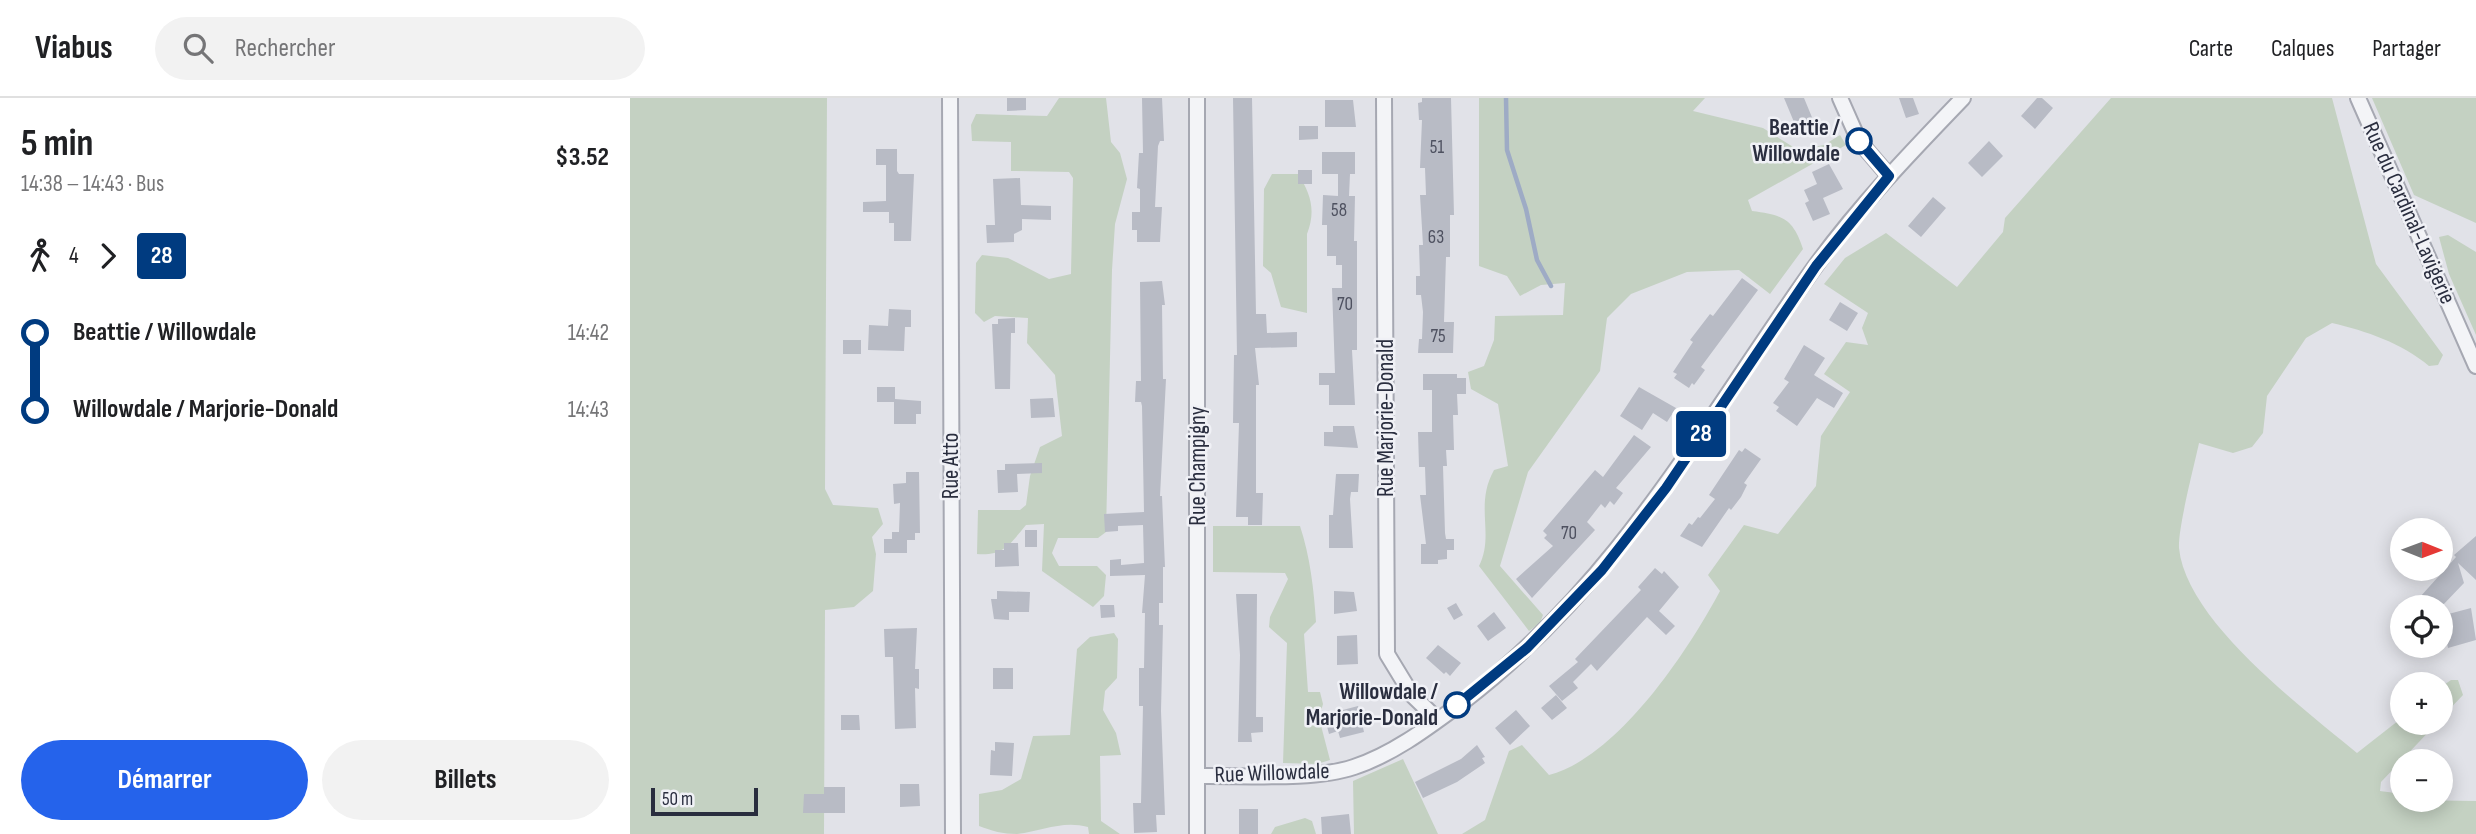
<!DOCTYPE html>
<html lang="fr">
<meta charset="utf-8">
<style>
:root{--surface:#fff;--page:#f2f2f2;--text:#202124;--muted:#757577;--line:#e0e0e0;--accent:#2563eb}
body{margin:0;font-family:"Sofia Sans Condensed",sans-serif;background:var(--page);color:var(--text);height:100vh;display:flex;flex-direction:column;font-size:26px;white-space:nowrap}
*{box-sizing:border-box;margin:0}
p{font-size:23px;color:var(--muted)}
.icon{flex:none;width:38px;height:38px;fill:none;stroke:currentColor;stroke-width:2;stroke-linecap:round;stroke-linejoin:round}
.map{position:relative;flex:1;overflow:hidden}
.side{display:flex;flex-direction:column;background:var(--surface);width:630px}
.side>*{flex:none}
.badge{padding:0 14px;border-radius:5px;font-size:24px;line-height:46px}
.needle{width:46px;rotate:91deg}
.controls{position:absolute;left:1760px;top:420px;display:grid;gap:14px}
.controls a{display:grid;place-items:center;width:63px;height:63px;border-radius:50%;background:var(--surface);box-shadow:0 4px 18px #0003;font-size:35px}
.scale{position:absolute;left:21px;bottom:18px;width:107px;box-sizing:border-box;padding-left:7px;border:4px solid #2a2e3f;border-top:0;font-size:19px;line-height:24px;white-space:nowrap;color:#2a2e3f;-webkit-text-stroke:5px #f0f1f6;paint-order:stroke}
.map>.badge{position:absolute;translate:-50% -50%;box-shadow:0 0 0 4px #fff}
.legs{display:flex;align-items:center;gap:10px;height:77px;padding:0 21px;font-size:23px}
.legs p{margin-inline-start:auto}
.head{display:flex;align-items:center;justify-content:space-between;height:119px;padding:0 21px}
h1{font-size:38px;font-weight:700;line-height:52px}
.cta{display:flex;gap:14px;margin-top:auto;padding:14px 21px}
.cta a{flex:1;height:80px;border-radius:42px;background:var(--accent);color:#fff;font-size:28px;font-weight:700;line-height:80px;text-align:center}
.cta a+a{background:var(--page);color:var(--text)}
ul{padding:0 21px;list-style:none}
li{display:flex;align-items:center;gap:24px;height:77px;font-size:26px}
li i{display:grid;place-items:center;width:10px;height:100%;margin:0 9px;background:currentColor}
li i::after{content:'';width:18px;height:18px;margin:-9px;border:5px solid;border-radius:50%;background:var(--surface)}
li p{margin-inline-start:auto}
li:first-child i{background:linear-gradient(#0000 50%,currentColor 0)}
li:last-child i{background:linear-gradient(currentColor 50%,#0000 0)}
header{display:flex;align-items:center;gap:42px;box-sizing:border-box;height:98px;padding:0 35px;background:var(--surface);border-bottom:2px solid var(--line)}
header strong{font-size:33px}
nav{display:flex;gap:38px;margin-inline-start:auto;font-size:24px}
.search{width:490px;height:63px;background:var(--page);display:flex;align-items:center;gap:18px;box-sizing:border-box;padding:0 24px;border-radius:38px;color:var(--muted);font-size:26px}
main{display:flex;flex:1;min-height:0}
.map>svg:first-child{display:block}
</style>
<header>
<strong>Viabus</strong>
<div class="search"><svg class="icon" aria-label="search" viewBox="0 0 24 24"><circle cx="10" cy="10" r="6"/><path d="M15 15l6 6"/></svg>Rechercher</div>
<nav><a>Carte</a><a>Calques</a><a>Partager</a></nav>
</header>
<main>
<section class="side">
<div class="head"><div><h1>5 min</h1><p>14:38 – 14:43 · Bus</p></div><b>$3.52</b></div>
<div class="legs"><svg class="icon" aria-label="walk" viewBox="0 0 24 24"><circle cx="13" cy="4" r="2"/><path d="M13 8l-2 6 4 7M11 14l-3 7M7 12l3-4h3l4 4"/></svg>4<svg class="icon" aria-label="forward" viewBox="0 0 24 24"><path d="M9 5l7 7-7 7"/></svg><b class="badge" style="background:#003b80;color:#fff">28</b></div>
<ul>
<li><i style="color:#003b80"></i><b>Beattie / Willowdale</b><p>14:42</p></li>
<li><i style="color:#003b80"></i><b>Willowdale / Marjorie-Donald</b><p>14:43</p></li>
</ul>
<div class="cta"><a>Démarrer</a><a>Billets</a></div>
</section>
<div class="map">
<svg width="1846" height="736" viewBox="0 0 1846 736">
<rect width="100%" height="100%" fill="#e1e2e8"/>
<path fill="#c4d1c2" d="M 0,0 L 197,0 L 195,391 L 203,407 L 248,410 L 253,426 L 242,439 L 246,456 L 243,493 L 224,509 L 195,512 L 194,736 L 0,736 Z
M 429,0 L 476,0 L 481,44 L 490,55 L 497,81 L 485,126 L 482,172 L 476,434 L 468,440 L 428,440 L 422,455 L 429,468 L 467,468 L 476,477 L 474,498 L 463,509 L 412,473 L 414,426 L 396,427 C 380,446 374,458 347,456 L 348,412 L 390,412 L 396,407 L 400,378 L 410,349 L 432,338 L 425,277 L 397,245 L 398,220 L 365,218 L 354,224 L 345,215 L 346,165 L 352,157 L 378,160 L 419,181 L 441,176 L 443,80 L 439,74 L 381,73 L 381,44 L 342,43 L 341,27 L 346,16 L 417,18 Z
M 849,0 L 1075,0 L 1063,13 L 1133,30 L 1168,52 L 1194,47 L 1210,37 L 1216,47 L 1118,102 L 1122,113 C 1152,117 1163,120 1173,151 L 1140,196 L 1109,172 L 1057,174 L 1001,196 L 977,220 L 970,273 L 898,374 L 870,468 L 913,517 L 910,525 L 899,533 L 849,468 C 865,436 844,408 864,372 L 878,368 L 868,306 L 841,291 L 838,274 L 854,268 L 864,242 L 865,218 L 933,217 L 935,185 L 911,187 L 890,198 L 877,178 L 849,168 Z
M 1481,0 L 1702,0 L 1746,166 L 1813,257 L 1808,267 L 1799,268 C 1772,245 1736,233 1702,225 L 1676,240 L 1637,298 L 1633,335 L 1622,349 L 1603,355 L 1569,345 C 1564,369 1548,429 1549,450 C 1556,523 1673,610 1727,655 L 1773,619 L 1773,625 L 1807,625 L 1751,684 L 1750,693 L 1773,696 L 1773,702 L 1846,703 L 1846,736 L 832,736 L 855,722 L 879,653 L 892,647 L 919,677 C 988,659 1058,553 1090,493 L 1078,477 L 1114,427 L 1148,436 L 1186,388 L 1191,338 L 1220,294 L 1194,276 L 1216,244 L 1238,247 L 1232,230 L 1238,215 L 1194,186 L 1215,160 L 1256,135 L 1327,189 L 1373,134 L 1375,120 Z
M 1742,0 L 1846,0 L 1846,125 L 1784,97 Z
M 642,76 L 668,76 C 681,96 686,113 677,136 L 677,215 L 651,209 L 641,175 L 633,168 L 634,91 Z
M 1818,137 L 1846,154 L 1846,237 L 1819,176 L 1809,139 Z
M 583,428 L 670,428 C 680,458 684,492 686,524 L 674,536 L 678,594 L 690,594 L 693,606 L 689,620 L 700,662 L 687,666 L 653,665 L 657,545 L 639,529 L 640,519 L 658,481 L 655,475 L 583,474 Z
M 484,535 L 488,541 L 487,580 L 475,593 L 473,612 L 486,635 L 491,657 L 470,658 L 471,723 L 490,736 L 459,736 L 458,729 C 432,722 413,733 387,736 C 373,736 362,733 349,728 L 349,696 L 372,692 L 391,681 L 403,638 L 440,637 L 447,551 L 460,539 Z
M 1821,582 L 1828,582 L 1833,597 L 1811,620 L 1811,589 Z
M 773,661 L 808,736 L 724,736 L 723,683 Z
M 675,720 L 682,723 L 686,736 L 641,736 L 645,729 Z"/>
<g fill="none" stroke-linecap="round" stroke-linejoin="round">
<path stroke="#9eabc5" stroke-width="4.5" d="M 876,0 L 877,52 L 896,111 L 907,162 L 921,188"/>
</g>
<path fill="#b8bbc5" d="M 377,0 L 396,0 L 396,12 L 377,13 Z
M 512,0 L 532,0 L 534,43 L 530,43 L 528,48 L 525,109 L 532,109 L 530,144 L 507,144 L 507,132 L 502,132 L 502,114 L 510,114 L 510,91 L 507,90 L 509,55 L 513,55 Z
M 603,0 L 622,0 L 626,216 L 636,216 L 637,235 L 667,234 L 667,249 L 625,250 L 629,287 L 626,287 L 626,395 L 633,395 L 632,427 L 618,427 L 618,419 L 606,419 L 609,325 L 603,325 L 604,257 L 607,257 Z
M 792,0 L 821,0 L 824,117 L 820,117 L 820,159 L 816,159 L 814,224 L 824,224 L 823,255 L 788,255 L 789,241 L 792,241 L 793,214 L 791,197 L 786,197 L 786,178 L 790,178 L 789,147 L 793,147 L 790,97 L 796,97 L 795,70 L 790,70 L 792,22 L 789,22 L 788,5 L 792,4 Z
M 1154,0 L 1174,0 L 1186,29 L 1169,36 Z
M 1269,0 L 1283,0 L 1289,16 L 1276,20 Z
M 1407,0 L 1412,0 L 1423,10 L 1405,31 L 1391,18 Z
M 695,2 L 723,2 L 726,29 L 695,29 Z
M 669,28 L 688,28 L 688,41 L 669,42 Z
M 1359,43 L 1373,58 L 1352,79 L 1338,65 Z
M 246,51 L 267,51 L 267,73 L 269,76 L 284,76 L 281,143 L 264,143 L 264,125 L 259,125 L 259,114 L 233,114 L 233,104 L 256,103 L 256,67 L 246,67 Z
M 692,54 L 725,54 L 725,76 L 720,76 L 719,98 L 725,98 L 724,143 L 727,143 L 727,252 L 722,252 L 725,307 L 699,307 L 699,287 L 689,287 L 689,275 L 705,275 L 702,190 L 712,190 L 712,167 L 706,167 L 706,158 L 697,158 L 697,127 L 692,127 L 693,97 L 708,98 L 708,76 L 692,76 Z
M 1199,66 L 1213,91 L 1193,100 L 1200,116 L 1183,123 L 1175,105 L 1179,103 L 1174,92 L 1187,86 L 1182,74 Z
M 668,72 L 682,72 L 682,86 L 668,86 Z
M 390,80 L 391,107 L 421,108 L 421,122 L 392,121 L 392,132 L 384,136 L 384,144 L 357,145 L 356,127 L 365,127 L 363,81 Z
M 1303,99 L 1316,110 L 1291,139 L 1278,128 Z
M 1112,180 L 1128,192 L 1071,269 L 1075,272 L 1064,287 L 1062,285 L 1059,290 L 1044,280 L 1047,276 L 1043,274 L 1063,244 L 1060,242 L 1080,216 L 1083,218 Z
M 532,183 L 535,207 L 532,207 L 533,281 L 536,281 L 530,398 L 532,398 L 535,469 L 533,469 L 533,505 L 529,505 L 529,527 L 533,527 L 531,613 L 535,717 L 526,717 L 527,734 L 504,735 L 503,705 L 511,705 L 513,608 L 509,608 L 509,570 L 514,570 L 515,515 L 512,515 L 515,477 L 480,478 L 480,462 L 491,461 L 491,467 L 514,465 L 513,427 L 488,428 L 488,433 L 475,434 L 474,416 L 514,414 L 512,308 L 511,304 L 505,304 L 506,283 L 511,283 L 510,184 Z
M 1210,204 L 1228,215 L 1217,233 L 1199,222 Z
M 259,211 L 281,212 L 281,229 L 275,229 L 274,253 L 238,252 L 239,227 L 258,228 Z
M 385,220 L 385,235 L 381,235 L 380,291 L 365,291 L 362,226 L 368,226 L 368,221 Z
M 213,242 L 231,242 L 231,256 L 213,256 Z
M 1174,247 L 1195,260 L 1184,277 L 1213,295 L 1204,310 L 1187,300 L 1167,328 L 1146,313 L 1149,309 L 1143,305 L 1159,284 L 1154,281 Z
M 793,276 L 827,276 L 827,280 L 836,280 L 836,296 L 827,296 L 828,317 L 823,317 L 824,352 L 816,352 L 817,368 L 813,368 L 815,435 L 816,441 L 824,441 L 824,452 L 817,452 L 817,461 L 808,462 L 808,466 L 791,466 L 791,446 L 796,446 L 790,397 L 796,397 L 795,369 L 789,369 L 788,334 L 802,334 L 802,292 L 793,292 Z
M 247,289 L 265,289 L 265,301 L 291,303 L 291,316 L 286,316 L 286,326 L 264,326 L 264,304 L 247,304 Z
M 1009,289 L 1046,310 L 1037,324 L 1023,315 L 1012,332 L 990,318 Z
M 423,300 L 425,319 L 401,320 L 400,301 Z
M 703,328 L 724,328 L 728,350 L 694,348 L 694,334 L 703,334 Z
M 1004,337 L 1021,349 L 986,390 L 993,395 L 984,407 L 980,403 L 975,410 L 971,406 L 957,424 L 965,432 L 902,500 L 886,481 L 923,448 L 914,440 L 917,437 L 913,433 L 965,372 L 973,379 Z
M 1115,350 L 1131,361 L 1114,385 L 1117,387 L 1111,399 L 1101,412 L 1099,410 L 1072,449 L 1050,438 L 1059,425 L 1062,427 L 1068,419 L 1070,420 L 1085,401 L 1079,397 L 1109,352 L 1112,354 Z
M 412,365 L 412,375 L 387,376 L 388,394 L 368,395 L 367,372 L 375,372 L 375,366 Z
M 276,374 L 289,374 L 290,435 L 285,435 L 285,442 L 277,442 L 277,455 L 254,455 L 254,441 L 262,441 L 262,434 L 269,434 L 270,405 L 264,406 L 263,386 L 276,385 Z
M 706,376 L 729,376 L 728,394 L 721,394 L 720,401 L 723,450 L 699,450 L 699,417 L 703,417 Z
M 395,432 L 407,432 L 407,449 L 395,449 Z
M 1846,438 L 1846,482 L 1828,465 L 1834,485 L 1811,509 L 1800,509 L 1790,499 L 1826,459 L 1824,457 Z
M 374,445 L 388,445 L 389,468 L 365,469 L 365,452 L 374,452 Z
M 1025,470 L 1032,476 L 1034,473 L 1049,489 L 1029,513 L 1045,528 L 1036,537 L 1017,519 L 967,573 L 961,566 L 943,584 L 948,590 L 932,603 L 919,588 L 948,564 L 945,561 L 1011,492 L 1008,489 Z
M 367,493 L 400,494 L 399,514 L 379,514 L 379,522 L 364,521 L 361,501 L 367,501 Z
M 704,493 L 724,494 L 727,513 L 704,516 Z
M 606,496 L 627,496 L 626,619 L 633,619 L 633,634 L 621,635 L 622,644 L 608,644 L 610,557 Z
M 826,505 L 833,517 L 824,522 L 817,510 Z
M 470,507 L 484,507 L 485,519 L 471,520 Z
M 1841,510 L 1846,542 L 1818,550 L 1811,518 Z
M 864,514 L 876,530 L 858,543 L 847,528 Z
M 287,530 L 285,571 L 289,571 L 289,591 L 285,590 L 286,630 L 265,631 L 263,559 L 255,559 L 254,531 Z
M 727,537 L 728,566 L 707,567 L 707,538 Z
M 808,547 L 831,565 L 820,578 L 816,574 L 814,576 L 796,560 Z
M 363,570 L 383,570 L 383,591 L 363,591 Z
M 926,597 L 937,610 L 922,622 L 911,610 Z
M 728,608 L 734,634 L 710,640 L 708,633 L 699,636 L 694,617 Z
M 886,612 L 900,628 L 880,647 L 865,630 Z
M 211,617 L 229,617 L 230,632 L 211,632 Z
M 365,644 L 384,645 L 382,678 L 360,677 L 361,652 L 365,653 Z
M 847,647 L 855,659 L 852,660 L 855,665 L 827,684 L 793,700 L 785,684 L 831,661 Z
M 270,686 L 289,686 L 290,708 L 270,709 Z
M 194,689 L 215,689 L 215,715 L 173,715 L 174,696 L 194,696 Z
M 609,711 L 628,711 L 628,736 L 609,736 Z
M 719,716 L 721,736 L 692,736 L 691,719 Z"/>
<g fill="none" stroke-linecap="round" stroke-linejoin="round">
<defs>
<path id="street" d="M 320,0 L 323,736
M 567,0 L 567,736
M 754,0 L 757,556 L 782,597 L 808,622
M 1210,0 L 1229,43 L 1259,78
M 1728,0 L 1846,268
M 568,678 C 613,677 682,683 724,669 C 764,656 800,628 834,603 C 990,483 1072,327 1184,170 C 1228,109 1281,54 1333,0"/>
</defs>
<use href="#street" stroke="#a6a8b2" stroke-width="18"/>
<use href="#street" stroke="#f3f4f7" stroke-width="14"/>
</g>
<g fill="none" stroke-linecap="round" stroke-linejoin="round">
<defs>
<path id="line-1" d="M 827,607 L 897,550 L 972,472 L 1036,390 L 1186,168 L 1259,78 L 1229,43"/>
</defs>
<use href="#line-1" stroke="#fff" stroke-width="16"/>
<use href="#line-1" stroke="#003b80" stroke-width="10"/>
</g>
<g fill="#fff" stroke="#003b80" stroke-width="3.5">
<circle cx="1229" cy="43" r="12"/>
<circle cx="827" cy="607" r="12"/>
</g>
<g text-anchor="middle" dominant-baseline="central" stroke-width="5" stroke-linejoin="round" paint-order="stroke">
<g font-size="19" fill="#4e5160">
<text x="807" y="49">51</text>
<text x="709" y="112">58</text>
<text x="806" y="139">63</text>
<text x="715" y="206">70</text>
<text x="808" y="238">75</text>
<text x="939" y="435">70</text>
</g>
<g font-size="23" font-weight="bold" fill="#2a2e3f" stroke="#f0f1f6" text-anchor="end">
<text x="1210" y="30">Beattie /<tspan x="1210" dy="26">Willowdale</tspan></text>
<text x="808" y="594">Willowdale /<tspan x="808" dy="26">Marjorie-Donald</tspan></text>
</g>
<g font-size="23" fill="#2a2e3f" stroke="#f0f1f6">
<text transform="translate(1779 115) rotate(66)">Rue du Cardinal-Lavigerie</text>
<text transform="translate(756 320) rotate(-90)">Rue Marjorie-Donald</text>
<text transform="translate(321 368) rotate(-90)">Rue Atto</text>
<text transform="translate(568 368) rotate(-90)">Rue Champigny</text>
<text transform="translate(642 675) rotate(-2)">Rue Willowdale</text>
</g>
</g>
</svg>
<div class="controls">
<a><svg class="needle" viewBox="-14 -14 28 28"><path d="M0-13l5 13h-10z" fill="#e53935"/><path d="M0 13l5-13h-10z" fill="#757577"/></svg></a>
<a><svg class="icon" aria-label="locate" viewBox="0 0 24 24"><circle cx="12" cy="12" r="6"/><path d="M12 2v4M12 18v4M2 12h4M18 12h4"/></svg></a>
<a>+</a>
<a>−</a>
</div>
<div class="scale">50 m</div>
<b class="badge" style="left:1071px;top:336px;background:#003b80;color:#fff">28</b>
</div>
</main>
